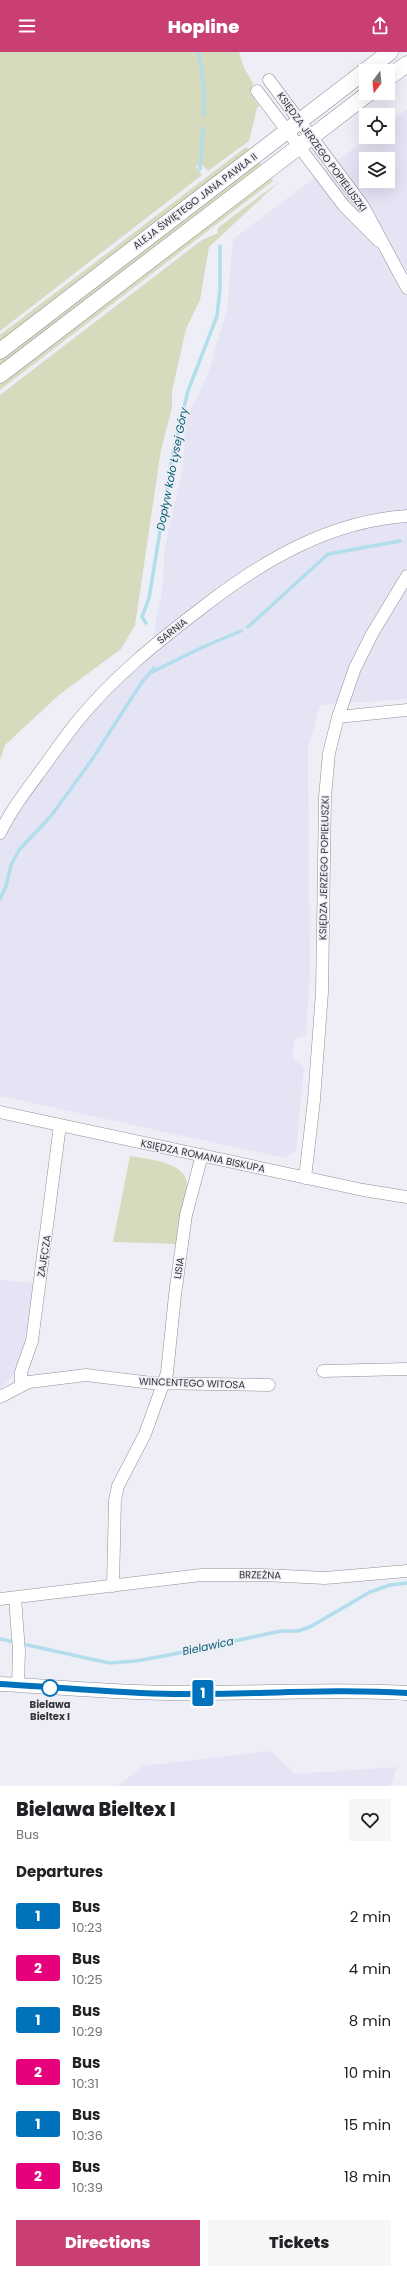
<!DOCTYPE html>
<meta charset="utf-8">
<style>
:root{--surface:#fff;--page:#f6f6f6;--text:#202124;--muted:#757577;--accent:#ca3f73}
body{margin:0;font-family:Poppins,sans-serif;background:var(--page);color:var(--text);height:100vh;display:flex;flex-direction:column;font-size:15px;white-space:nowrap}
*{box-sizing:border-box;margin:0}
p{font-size:13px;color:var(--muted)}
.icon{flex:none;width:22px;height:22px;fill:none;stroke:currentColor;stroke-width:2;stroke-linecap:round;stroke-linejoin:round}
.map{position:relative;height:1734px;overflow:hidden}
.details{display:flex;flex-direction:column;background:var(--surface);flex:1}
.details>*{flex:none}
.badge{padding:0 8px;border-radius:3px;font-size:14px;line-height:26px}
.needle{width:26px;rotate:196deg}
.fabs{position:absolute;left:359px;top:12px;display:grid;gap:8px}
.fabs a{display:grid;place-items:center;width:36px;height:36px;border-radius:0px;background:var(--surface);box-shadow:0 4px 16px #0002;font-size:20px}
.map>.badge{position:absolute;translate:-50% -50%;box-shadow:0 0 0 2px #fff}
h2{padding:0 16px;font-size:15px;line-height:36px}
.round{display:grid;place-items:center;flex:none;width:42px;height:42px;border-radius:0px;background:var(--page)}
.headline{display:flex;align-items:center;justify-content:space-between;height:68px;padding:0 16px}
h1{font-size:19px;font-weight:800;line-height:30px}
.button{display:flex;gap:8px;margin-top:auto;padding:8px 16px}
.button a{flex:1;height:46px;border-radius:0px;background:var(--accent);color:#fff;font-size:16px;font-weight:800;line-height:46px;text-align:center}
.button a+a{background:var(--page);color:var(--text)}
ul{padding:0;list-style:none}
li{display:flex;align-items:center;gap:12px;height:52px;padding:0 16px}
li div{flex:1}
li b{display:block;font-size:15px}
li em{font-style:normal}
li .badge{min-width:44px;font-weight:700;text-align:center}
header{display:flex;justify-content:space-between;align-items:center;height:52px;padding:0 16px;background:var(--accent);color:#fff;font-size:18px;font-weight:800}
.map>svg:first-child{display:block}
</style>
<header><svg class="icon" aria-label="menu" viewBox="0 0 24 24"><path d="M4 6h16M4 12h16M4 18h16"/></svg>Hopline<svg class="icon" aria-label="share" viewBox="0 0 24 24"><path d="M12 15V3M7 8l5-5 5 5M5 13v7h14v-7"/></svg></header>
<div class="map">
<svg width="407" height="1734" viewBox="0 0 407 1734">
<rect width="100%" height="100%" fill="#eeeef7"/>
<path fill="#e5e4f5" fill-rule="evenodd" d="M 407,57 L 407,647 L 320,653 L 308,697 L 310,922 L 306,983 L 294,987 L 293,1006 L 304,1015 L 296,1099 L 285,1106 L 0,1044 L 0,781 L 61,691 L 151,595 L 162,539 L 165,495 L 183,413 L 186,367 L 208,322 L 227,257 L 233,187 L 369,85 L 388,85 L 388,71 ZM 366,107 L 388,107 L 388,129 L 366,129 Z
M 0,1228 L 33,1231 L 28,1276 L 21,1309 L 14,1323 L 0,1337 Z
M 271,1699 L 295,1722 L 397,1715 L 390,1734 L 118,1734 L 143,1714 Z"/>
<path fill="#d6dbbe" d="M 0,0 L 239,0 L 244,16 L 253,31 L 250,41 L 259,54 L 257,56 L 249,89 L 208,119 L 200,111 L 196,115 L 202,123 L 0,279 Z
M 246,95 L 250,98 L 0,290 L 0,283 Z
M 259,109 L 262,114 L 0,315 L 0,307 Z
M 271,125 L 273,129 L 0,338 L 0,332 L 16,319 Z
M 280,129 L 209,195 L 200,248 L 186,277 L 172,339 L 172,356 L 161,398 L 135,573 L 121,597 L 59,643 L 5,693 L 0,708 L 0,343 L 202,188 L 218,181 L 217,178 L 219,175 Z
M 130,1104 C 147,1107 186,1110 187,1132 L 178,1192 L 113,1190 Z"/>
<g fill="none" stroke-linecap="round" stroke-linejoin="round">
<path stroke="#b2ddeb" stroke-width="3.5" d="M 198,0 C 203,21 206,41 203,63
M 200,117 L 203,76
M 146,571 L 142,565 L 149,546 L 173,400 L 188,339 L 217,264 L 220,237 L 220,194
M 248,575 L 328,502 L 400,489
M 152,620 L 203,595 L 241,579
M 0,847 L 6,834 L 11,813 L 19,798 L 51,764 L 91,709 L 142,630 L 154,616
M 0,1587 L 109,1611 L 136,1609 L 169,1603 L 281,1579 L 298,1579 L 310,1575 L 370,1540 L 390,1533 L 407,1531"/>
<defs>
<path id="minor" d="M 269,28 L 363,154 L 407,236
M 257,39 L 344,154 L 379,189
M 338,665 L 407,658
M 0,781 C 12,756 29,735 45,713 C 55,699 65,685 76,671 C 112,626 157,590 203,555 C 262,509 330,469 407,464
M 0,1060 L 363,1138 L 407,1145
M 305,1126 L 314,1048 L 322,940 L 325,745 L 329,701 L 338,665 L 355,616 L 372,582 L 407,524
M 323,1319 L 407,1317
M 21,1332 L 21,1320 L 32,1289 L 60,1073
M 0,1345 L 29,1330 L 86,1323 L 152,1331 L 269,1333
M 113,1534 L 115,1448 L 118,1434 L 145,1382 L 167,1321 L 175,1243 L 186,1163 L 202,1103
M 15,1546 L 19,1599 L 18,1633
M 0,1547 L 201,1523 L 264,1523 L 325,1526 L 407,1519"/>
<path id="tertiary" d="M 0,1632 C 60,1635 119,1641 179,1641 C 255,1642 331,1636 407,1641"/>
<path id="secondary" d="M 388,26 L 407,12
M 0,299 L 390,0
M 0,323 L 369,41"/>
</defs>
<use href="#minor" stroke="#909098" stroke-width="13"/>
<use href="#tertiary" stroke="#909098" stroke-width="15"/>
<use href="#secondary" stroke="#909098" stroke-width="17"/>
<use href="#minor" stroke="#fff" stroke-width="12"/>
<use href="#tertiary" stroke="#fff" stroke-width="14"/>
<use href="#secondary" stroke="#fff" stroke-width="16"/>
</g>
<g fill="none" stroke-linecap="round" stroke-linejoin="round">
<defs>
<path id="line" d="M 0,1632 C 58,1635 115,1641 173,1642 C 251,1643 329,1636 407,1641"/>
</defs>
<use href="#line" stroke="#fff" stroke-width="9"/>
<use href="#line" stroke="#0072bc" stroke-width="6"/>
</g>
<circle fill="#fff" stroke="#0072bc" stroke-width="2" cx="50" cy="1636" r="8"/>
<g text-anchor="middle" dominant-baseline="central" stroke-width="3" stroke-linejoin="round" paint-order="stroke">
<g font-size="10" fill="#353538" stroke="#eeeef7">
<text transform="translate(322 100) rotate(54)">KSIĘDZA JERZEGO POPIEŁUSZKI</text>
<text transform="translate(195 149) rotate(-37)">ALEJA ŚWIĘTEGO JANA PAWŁA II</text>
<text transform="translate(172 579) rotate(-38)">SARNIA</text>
<text transform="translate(324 816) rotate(-89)">KSIĘDZA JERZEGO POPIEŁUSZKI</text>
<text transform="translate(203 1104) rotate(12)">KSIĘDZA ROMANA BISKUPA</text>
<text transform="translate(44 1204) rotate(-81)">ZAJĘCZA</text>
<text transform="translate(179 1216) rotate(-81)">LISIA</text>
<text transform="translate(192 1331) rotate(2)">WINCENTEGO WITOSA</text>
<text transform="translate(260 1523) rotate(1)">BRZEŻNA</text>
</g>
<g font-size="10" font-weight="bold" fill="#353538" stroke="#eeeef7">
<text x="50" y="1652">Bielawa<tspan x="50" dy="12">Bieltex I</tspan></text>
</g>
<g font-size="11" font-style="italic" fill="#045c71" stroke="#eeeef7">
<text transform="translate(172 417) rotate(-79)">Dopływ koło Łysej Góry</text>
<text transform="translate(208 1594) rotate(-12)">Bielawica</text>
</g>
</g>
</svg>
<div class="fabs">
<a><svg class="needle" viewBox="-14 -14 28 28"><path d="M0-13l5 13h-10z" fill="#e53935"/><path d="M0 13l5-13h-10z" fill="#757577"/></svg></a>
<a><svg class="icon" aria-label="locate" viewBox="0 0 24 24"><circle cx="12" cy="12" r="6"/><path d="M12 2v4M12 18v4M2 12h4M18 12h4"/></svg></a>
<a><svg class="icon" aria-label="layers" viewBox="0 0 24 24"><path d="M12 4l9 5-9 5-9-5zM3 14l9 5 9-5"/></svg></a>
</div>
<b class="badge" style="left:203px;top:1641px;background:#0072bc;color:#fff">1</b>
</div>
<section class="details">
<div class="headline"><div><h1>Bielawa Bieltex I</h1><p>Bus</p></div><a class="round"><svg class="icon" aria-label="heart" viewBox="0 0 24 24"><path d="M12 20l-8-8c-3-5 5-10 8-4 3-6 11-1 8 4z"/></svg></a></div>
<h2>Departures</h2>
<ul>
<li><span class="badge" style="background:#0072bc;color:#fff">1</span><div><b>Bus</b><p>10:23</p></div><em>2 min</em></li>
<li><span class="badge" style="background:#e6007e;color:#fff">2</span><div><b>Bus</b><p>10:25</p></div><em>4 min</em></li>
<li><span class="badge" style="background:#0072bc;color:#fff">1</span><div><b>Bus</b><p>10:29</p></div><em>8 min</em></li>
<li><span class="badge" style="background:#e6007e;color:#fff">2</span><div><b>Bus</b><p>10:31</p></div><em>10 min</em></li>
<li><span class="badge" style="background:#0072bc;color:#fff">1</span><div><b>Bus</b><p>10:36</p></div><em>15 min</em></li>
<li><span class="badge" style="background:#e6007e;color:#fff">2</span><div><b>Bus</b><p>10:39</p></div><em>18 min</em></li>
</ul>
<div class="button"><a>Directions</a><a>Tickets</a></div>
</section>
